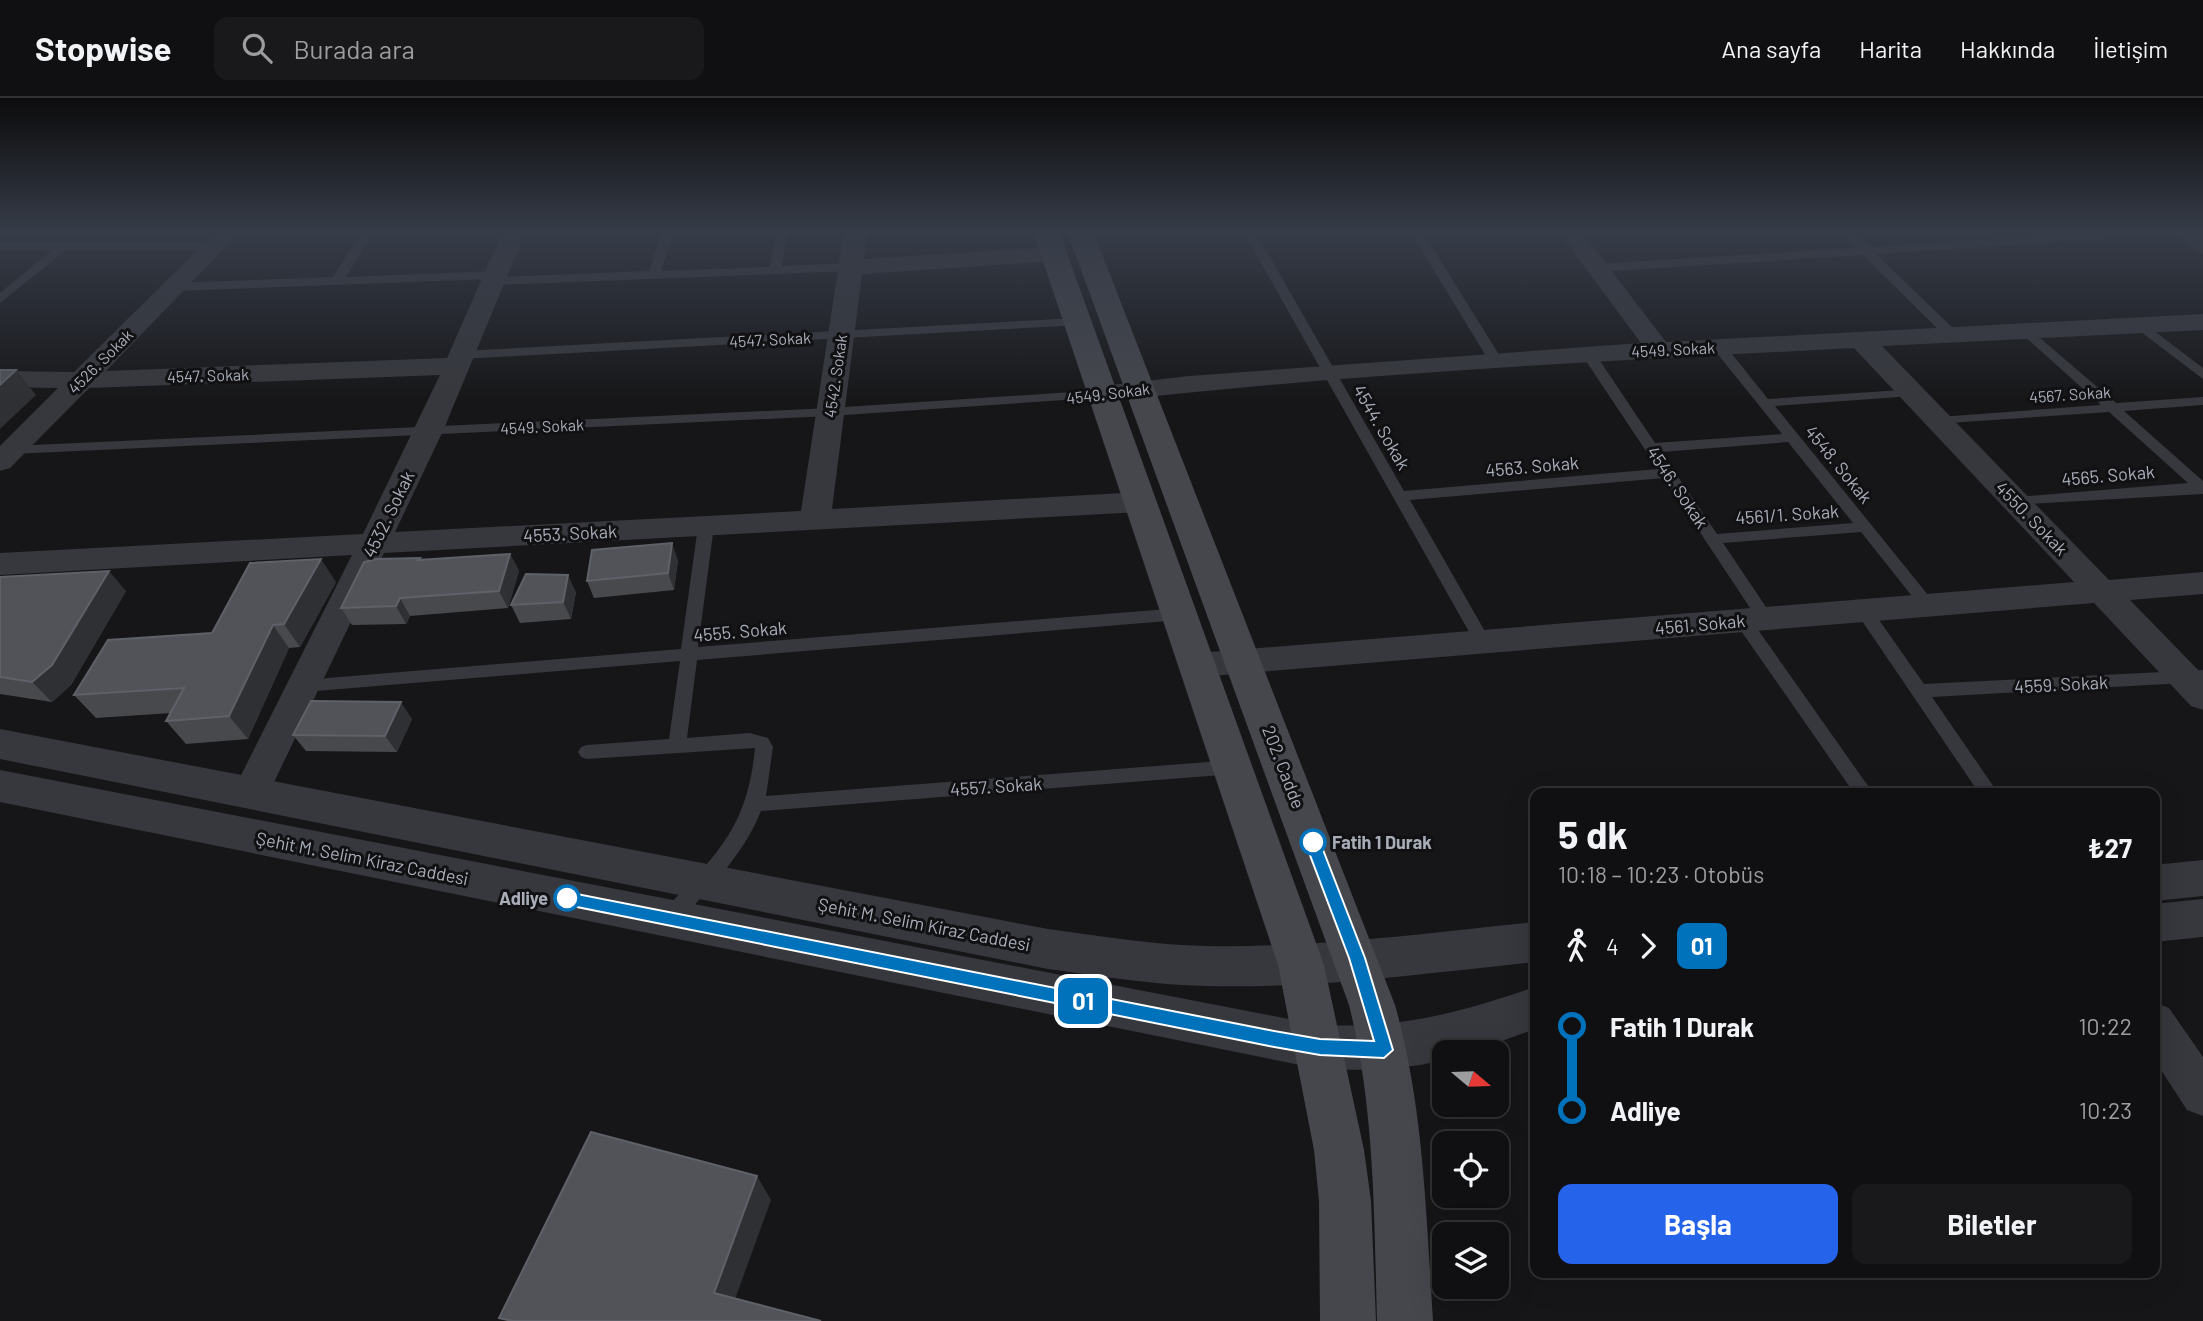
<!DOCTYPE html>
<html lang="tr">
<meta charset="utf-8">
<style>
:root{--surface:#101012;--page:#19191b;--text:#f1f3f6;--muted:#9c9d9f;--line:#303032;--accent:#2563eb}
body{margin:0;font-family:Barlow,sans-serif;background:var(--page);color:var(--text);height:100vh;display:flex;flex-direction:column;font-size:26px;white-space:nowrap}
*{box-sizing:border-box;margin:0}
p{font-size:23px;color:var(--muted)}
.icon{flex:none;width:38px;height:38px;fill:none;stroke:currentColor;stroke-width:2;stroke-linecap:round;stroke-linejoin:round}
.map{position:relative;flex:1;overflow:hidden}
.details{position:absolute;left:1530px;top:690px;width:630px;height:490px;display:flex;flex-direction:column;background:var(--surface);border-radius:14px;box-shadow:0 7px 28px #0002,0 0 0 2px var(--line)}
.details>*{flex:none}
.badge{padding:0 14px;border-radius:10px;font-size:24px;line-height:46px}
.needle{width:46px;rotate:109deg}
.fabs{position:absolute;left:1432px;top:942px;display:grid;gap:14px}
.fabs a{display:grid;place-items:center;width:77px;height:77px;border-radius:14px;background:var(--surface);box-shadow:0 7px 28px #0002,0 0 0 2px var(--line);font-size:35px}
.map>.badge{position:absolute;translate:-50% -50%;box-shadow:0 0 0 4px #fff}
.legs{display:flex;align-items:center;gap:10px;height:77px;padding:0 28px;font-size:23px}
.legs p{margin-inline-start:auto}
.head{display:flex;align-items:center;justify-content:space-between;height:119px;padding:0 28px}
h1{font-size:38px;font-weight:700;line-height:52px}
.primary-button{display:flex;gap:14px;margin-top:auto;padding:14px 28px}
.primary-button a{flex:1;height:80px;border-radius:14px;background:var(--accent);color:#fff;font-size:28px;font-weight:700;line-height:80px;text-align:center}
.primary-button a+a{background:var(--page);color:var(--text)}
ul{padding:0 28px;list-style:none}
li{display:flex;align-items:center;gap:24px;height:84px;font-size:26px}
li i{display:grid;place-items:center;width:10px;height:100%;margin:0 9px;background:currentColor}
li i::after{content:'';width:18px;height:18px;margin:-9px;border:5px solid;border-radius:50%;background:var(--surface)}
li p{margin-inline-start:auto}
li:first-child i{background:linear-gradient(#0000 50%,currentColor 0)}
li:last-child i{background:linear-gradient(currentColor 50%,#0000 0)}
header{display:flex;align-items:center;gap:42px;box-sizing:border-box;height:98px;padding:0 35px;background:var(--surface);border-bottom:2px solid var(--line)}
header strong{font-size:33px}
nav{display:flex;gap:38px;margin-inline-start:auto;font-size:24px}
.search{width:490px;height:63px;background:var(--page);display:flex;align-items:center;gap:18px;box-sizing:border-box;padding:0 24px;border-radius:14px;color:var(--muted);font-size:26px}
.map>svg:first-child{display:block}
</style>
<header>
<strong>Stopwise</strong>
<div class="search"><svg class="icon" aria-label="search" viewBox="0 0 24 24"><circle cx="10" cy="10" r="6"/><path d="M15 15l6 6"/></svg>Burada ara</div>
<nav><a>Ana sayfa</a><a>Harita</a><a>Hakkında</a><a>İletişim</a></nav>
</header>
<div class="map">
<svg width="2203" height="1223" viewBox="0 0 2203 1223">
<rect width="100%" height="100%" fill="#161618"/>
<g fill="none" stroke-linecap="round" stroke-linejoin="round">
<path fill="#37383d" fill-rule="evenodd" d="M 362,133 L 374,133 L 346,179 L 497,173 L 501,174 L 502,179 L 649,173 L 663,133 L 711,133 L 672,140 L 661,173 L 770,169 L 776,133 L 788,133 L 782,168 L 851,165 L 857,169 L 851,173 L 494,187 L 490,186 L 489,181 L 174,193 L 168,189 L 174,185 L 333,179 Z
M 1243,133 L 1255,133 L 1404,393 L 1658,371 L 1582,257 L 1589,253 L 1594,254 L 1655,345 L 1782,336 L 1712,249 L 1719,245 L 1724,246 L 1768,301 L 1917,291 L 1917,297 L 1912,298 L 1775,308 L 1937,508 L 1935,512 L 1923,512 L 1861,434 L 1723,445 L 1774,521 L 1772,525 L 1760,525 L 1664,380 L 1410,402 L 1491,544 L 1489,548 L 1477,548 ZM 1788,344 L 1853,425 L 1717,436 L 1661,354 Z
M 1410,133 L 1422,133 L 1503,263 L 1501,266 L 1496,267 L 1489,263 Z
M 1840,133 L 1853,133 L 1869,149 L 2120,133 L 2186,133 L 2180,136 L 1876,156 L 1957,234 L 1957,240 L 1947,240 L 1863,157 L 1597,174 L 1591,170 L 1597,166 L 1857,150 Z
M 0,144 L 215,144 L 221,148 L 215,152 L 66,152 L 0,205 L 0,195 L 52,152 L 0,152 Z
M 1078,220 L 1082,221 L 1082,227 L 462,261 L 455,257 L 462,253 Z
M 2141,223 L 2203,270 L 2203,281 L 2136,230 L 2136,224 Z
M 2027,229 L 2116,305 L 2203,299 L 2203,307 L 2124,313 L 2203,383 L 2203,396 L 2011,407 L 2009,404 L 2016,399 L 2188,385 L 2109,314 L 1934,326 L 1932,323 L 1939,319 L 2101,307 L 2022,236 L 2021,233 Z
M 1103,292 L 1108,293 L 1108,299 L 830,318 L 12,356 L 5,352 L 12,348 L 830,310 Z
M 706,423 L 714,428 L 698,549 L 1180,510 L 1188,516 L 1180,522 L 697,562 L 687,640 L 750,635 L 768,640 L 773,649 L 766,698 L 1234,662 L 1240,664 L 1243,669 L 1240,674 L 1234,676 L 761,713 C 743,758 708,792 676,827 L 669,830 L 662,827 L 659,821 L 662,815 C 715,757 747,733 755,650 L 587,661 L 581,659 L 578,654 L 581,649 L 587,647 L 669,641 L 680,563 L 304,594 L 295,588 L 304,582 L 681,551 L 698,428 Z
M 1864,507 L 1870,509 L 1924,586 L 2203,572 L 2203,584 L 1932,599 L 1998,695 L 1979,695 L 1858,517 L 1856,513 L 1858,509 Z
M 1743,517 L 1749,519 L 1873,695 L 1854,695 L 1737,527 L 1735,523 L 1737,519 Z"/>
<path fill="#37383d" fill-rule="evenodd" d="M 217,133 L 241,133 L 106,273 L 447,260 L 503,133 L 526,133 L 443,333 L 395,434 L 801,413 L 844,133 L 868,133 L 864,161 L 1054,149 L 1062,151 L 1066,156 L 1062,161 L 1054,163 L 862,176 L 832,411 L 1141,394 L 1152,397 L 1156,404 L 1152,411 L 1141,414 L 384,455 L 264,705 L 251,710 L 238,705 L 232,695 L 352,457 L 0,477 L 0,455 L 363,436 L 440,277 L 89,290 L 10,370 L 0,373 L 0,348 L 58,290 L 0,289 L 0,273 L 74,274 Z
M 1558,133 L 1581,133 L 1666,244 L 2203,216 L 2203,232 L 1882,248 L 2109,482 L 2203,474 L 2203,496 L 2130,502 L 2203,577 L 2203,612 L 2191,608 L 2094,505 L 1198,579 L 1186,576 L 1181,567 L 1186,558 L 1198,555 L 2074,484 L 1854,250 C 1604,263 1352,275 1103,304 L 1093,302 L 1089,296 L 1093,290 L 1103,288 L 1189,278 L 1641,245 Z
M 2170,133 L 2197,133 L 2203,137 L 2203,155 L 2195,153 Z
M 2154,904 L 2169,910 L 2203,959 L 2203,1018 L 2187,1012 L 2154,961 Z"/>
<path fill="#37383d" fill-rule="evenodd" d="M 0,631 L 1048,831 C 1101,838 1153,847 1206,848 C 1316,850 1426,835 1535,824 L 1535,864 C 1426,875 1316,891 1206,888 C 1153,887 1101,878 1048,871 L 0,661 Z
M 0,672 L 1320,927 C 1399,931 1460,915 1535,889 L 1535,931 L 1471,954 L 1444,954 L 1444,962 C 1403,972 1362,973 1320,971 L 0,704 Z
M 2203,762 L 2203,798 L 2154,803 L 2154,767 Z
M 2203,801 L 2203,839 L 2154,844 L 2154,806 Z"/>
<path fill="#45474d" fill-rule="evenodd" d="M 1033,133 L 1059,133 L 1324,867 L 1364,1052 L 1371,1103 L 1376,1223 L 1320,1223 L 1319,1103 L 1314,1052 L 1278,867 Z
M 1067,133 L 1093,133 L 1395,907 C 1424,1010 1426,1116 1433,1223 L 1377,1223 C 1374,1117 1375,1011 1349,907 Z"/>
</g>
<path fill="#47494d" d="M 510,456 L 519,473 L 508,510 L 410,518 L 406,526 L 352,527 L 341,510 L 421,462 Z
M 678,462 L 674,492 L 594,500 L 587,483 Z
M 0,479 L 126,493 L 71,587 L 52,604 L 0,596 Z
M 336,484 L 300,549 L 289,550 L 248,641 L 186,646 L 166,623 L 171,615 L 96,620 L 74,597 Z
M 576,494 L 571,521 L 520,525 L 511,507 Z
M 412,621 L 397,654 L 306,653 L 293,637 Z"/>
<path fill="#2f3033" d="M 16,272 L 36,297 L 0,331 L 0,287 Z
M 672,445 L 678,462 L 674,492 L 668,475 Z
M 510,456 L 519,473 L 508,510 L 499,493 Z
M 321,461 L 336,484 L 300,549 L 284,526 Z
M 109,473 L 126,493 L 71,587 L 52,604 L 32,584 Z
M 568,477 L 576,494 L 571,521 L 563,504 Z
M 400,500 L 410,518 L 406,526 L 396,508 Z
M 273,527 L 289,550 L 248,641 L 229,618 Z
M 401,604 L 412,621 L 397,654 L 385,638 Z
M 757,1078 L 771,1102 L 730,1215 L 714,1195 Z"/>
<path fill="#525359" stroke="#5f6168" stroke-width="2" d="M 0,272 L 16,272 L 0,287 Z
M 672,445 L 668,475 L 587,483 L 592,452 Z
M 510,456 L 499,493 L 400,500 L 396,508 L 341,510 L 364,464 L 376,461 L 420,460 L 418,462 Z
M 321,461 L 284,526 L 273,527 L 229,618 L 166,623 L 184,590 L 74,597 L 108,542 L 212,535 L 250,465 Z
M 109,473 L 52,567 L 32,584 L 0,579 L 0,479 Z
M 526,476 L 568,477 L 563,504 L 511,507 Z
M 311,603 L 401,604 L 385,638 L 293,637 Z
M 591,1034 L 757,1078 L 714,1195 L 821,1223 L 512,1223 L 499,1220 Z"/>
<linearGradient id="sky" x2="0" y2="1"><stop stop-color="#0c0c0d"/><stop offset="0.44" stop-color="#363c48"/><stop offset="1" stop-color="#363c48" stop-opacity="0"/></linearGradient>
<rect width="2203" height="305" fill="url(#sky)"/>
<path fill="#0072bc" stroke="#fff" stroke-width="2" d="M 1313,738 L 1320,744 L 1365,860 L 1393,952 L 1384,960 L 1320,957 L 1269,948 L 567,807 L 559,800 L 567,794 L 1269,932 L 1320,941 L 1374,943 L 1349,860 L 1305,744 Z"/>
<g fill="#fff" stroke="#0072bc" stroke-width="3.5">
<circle cx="1313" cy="744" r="12"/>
<circle cx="567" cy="800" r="12"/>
</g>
<g text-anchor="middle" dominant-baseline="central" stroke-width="6" stroke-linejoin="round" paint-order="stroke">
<g font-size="16" fill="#a8adb8" stroke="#111113">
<text transform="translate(770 241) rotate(-3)">4547. Sokak</text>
<text transform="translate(1673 251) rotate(-3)">4549. Sokak</text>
<text transform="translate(100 263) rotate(-45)">4526. Sokak</text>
<text transform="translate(208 277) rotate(-2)">4547. Sokak</text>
<text transform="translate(835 278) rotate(-82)">4542. Sokak</text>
<text transform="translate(1108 295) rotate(-7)">4549. Sokak</text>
<text transform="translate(2070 296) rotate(-4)">4567. Sokak</text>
<text transform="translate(542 328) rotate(-3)">4549. Sokak</text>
</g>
<g font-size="18" fill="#a8adb8" stroke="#111113">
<text transform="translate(1382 329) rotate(60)">4544. Sokak</text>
<text transform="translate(1839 366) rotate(51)">4548. Sokak</text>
<text transform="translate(1532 368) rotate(-5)">4563. Sokak</text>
<text transform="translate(2108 377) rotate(-5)">4565. Sokak</text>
<text transform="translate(1678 389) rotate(56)">4546. Sokak</text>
<text transform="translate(388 416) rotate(-64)">4532. Sokak</text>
<text transform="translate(1787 416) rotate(-4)">4561/1. Sokak</text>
<text transform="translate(2032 420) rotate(46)">4550. Sokak</text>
<text transform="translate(570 435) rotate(-3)">4553. Sokak</text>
<text transform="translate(1700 526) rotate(-5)">4561. Sokak</text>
<text transform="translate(740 533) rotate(-5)">4555. Sokak</text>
<text transform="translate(2061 586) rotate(-3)">4559. Sokak</text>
<text transform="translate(1284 669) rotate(69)">202. Cadde</text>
<text transform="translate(996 688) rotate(-4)">4557. Sokak</text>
<text transform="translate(362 760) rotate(11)">Şehit M. Selim Kiraz Caddesi</text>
<text transform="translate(924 826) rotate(11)">Şehit M. Selim Kiraz Caddesi</text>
</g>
<g font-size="18" font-weight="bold" fill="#a8adb8" stroke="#111113" text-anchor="start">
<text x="1332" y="744">Fatih 1 Durak</text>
<text x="548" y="800" text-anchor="end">Adliye</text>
</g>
</g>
</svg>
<div class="fabs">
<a><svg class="needle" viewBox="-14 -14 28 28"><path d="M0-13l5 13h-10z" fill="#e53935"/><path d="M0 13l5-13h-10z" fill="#9c9d9f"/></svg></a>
<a><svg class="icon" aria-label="locate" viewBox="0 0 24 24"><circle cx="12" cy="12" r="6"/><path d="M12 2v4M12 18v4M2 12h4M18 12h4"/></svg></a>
<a><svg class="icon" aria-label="layers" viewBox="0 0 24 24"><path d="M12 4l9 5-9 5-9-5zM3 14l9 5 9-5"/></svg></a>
</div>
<b class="badge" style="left:1083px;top:903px;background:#0072bc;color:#fff">01</b>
<section class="details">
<div class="head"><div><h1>5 dk</h1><p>10:18 – 10:23 · Otobüs</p></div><b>₺27</b></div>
<div class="legs"><svg class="icon" aria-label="walk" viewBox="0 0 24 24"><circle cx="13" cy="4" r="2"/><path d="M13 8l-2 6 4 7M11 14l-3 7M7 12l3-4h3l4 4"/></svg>4<svg class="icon" aria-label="forward" viewBox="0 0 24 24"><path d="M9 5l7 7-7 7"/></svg><b class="badge" style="background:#0072bc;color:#fff">01</b></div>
<ul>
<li><i style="color:#0072bc"></i><b>Fatih 1 Durak</b><p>10:22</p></li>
<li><i style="color:#0072bc"></i><b>Adliye</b><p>10:23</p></li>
</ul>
<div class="primary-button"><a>Başla</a><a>Biletler</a></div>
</section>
</div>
